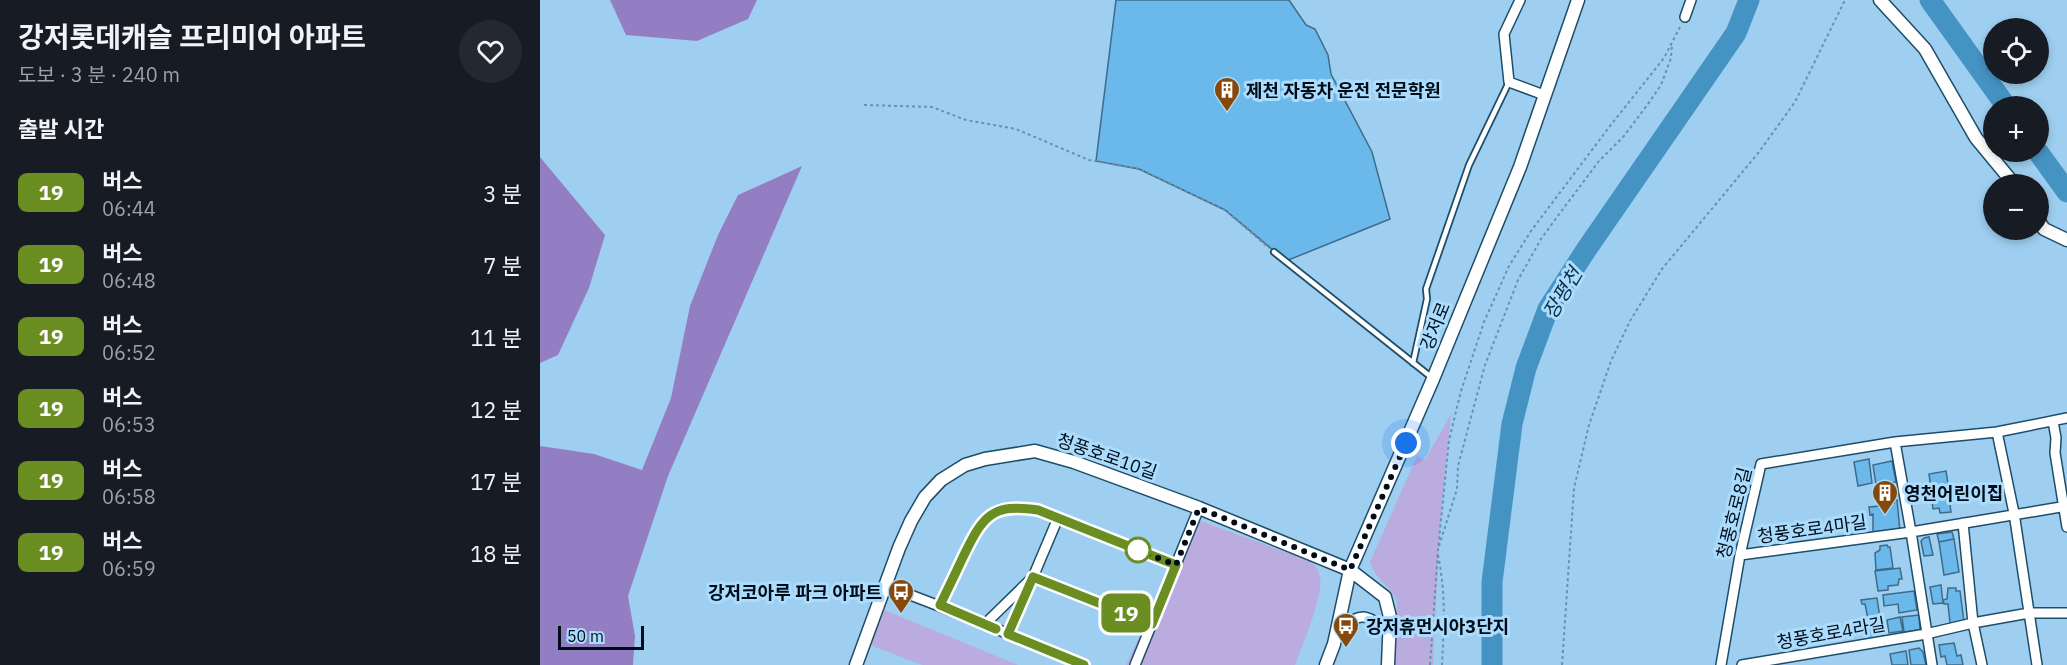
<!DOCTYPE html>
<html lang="ko">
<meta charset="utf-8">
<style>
:root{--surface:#171b24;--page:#242831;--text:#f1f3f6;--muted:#9ea1a6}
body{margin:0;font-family:"IBM Plex Sans","Noto Sans KR",sans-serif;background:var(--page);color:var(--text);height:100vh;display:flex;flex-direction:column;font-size:22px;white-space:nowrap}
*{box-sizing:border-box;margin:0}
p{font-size:20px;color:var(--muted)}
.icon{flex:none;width:33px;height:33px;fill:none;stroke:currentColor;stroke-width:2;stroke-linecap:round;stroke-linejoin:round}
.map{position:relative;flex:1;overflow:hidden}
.side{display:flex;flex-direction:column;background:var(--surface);width:540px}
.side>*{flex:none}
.badge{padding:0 12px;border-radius:9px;font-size:21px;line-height:39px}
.buttons{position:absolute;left:1443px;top:18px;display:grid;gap:12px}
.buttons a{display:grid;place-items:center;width:66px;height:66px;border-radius:50%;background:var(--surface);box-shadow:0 3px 9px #0003;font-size:30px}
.scale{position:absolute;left:18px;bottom:15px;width:86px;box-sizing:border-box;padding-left:6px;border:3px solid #000d18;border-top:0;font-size:16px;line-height:21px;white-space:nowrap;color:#000d18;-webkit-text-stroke:4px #abdcfd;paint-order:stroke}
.you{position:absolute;width:30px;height:30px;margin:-15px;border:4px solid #fff;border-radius:50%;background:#1a73e8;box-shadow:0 0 0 9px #1a73e833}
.map>.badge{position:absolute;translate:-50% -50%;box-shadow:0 0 0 3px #fff}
h2{padding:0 18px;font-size:22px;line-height:54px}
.round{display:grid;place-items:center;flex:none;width:63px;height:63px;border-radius:32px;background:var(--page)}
.summary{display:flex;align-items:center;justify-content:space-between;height:102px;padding:0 18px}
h1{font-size:28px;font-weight:700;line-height:45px}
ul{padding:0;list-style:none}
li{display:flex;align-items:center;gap:18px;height:72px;padding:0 18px}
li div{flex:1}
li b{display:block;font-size:22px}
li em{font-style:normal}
li .badge{min-width:66px;font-weight:700;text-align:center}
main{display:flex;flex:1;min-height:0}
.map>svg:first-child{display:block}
</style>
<main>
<section class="side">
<div class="summary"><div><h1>강저롯데캐슬 프리미어 아파트</h1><p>도보 · 3 분 · 240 m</p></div><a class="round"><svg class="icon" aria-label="heart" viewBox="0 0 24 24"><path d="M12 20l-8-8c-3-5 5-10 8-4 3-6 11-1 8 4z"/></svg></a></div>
<h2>출발 시간</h2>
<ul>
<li><span class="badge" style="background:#6b8e23;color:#fff">19</span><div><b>버스</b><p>06:44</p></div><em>3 분</em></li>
<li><span class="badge" style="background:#6b8e23;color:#fff">19</span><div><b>버스</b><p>06:48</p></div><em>7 분</em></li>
<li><span class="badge" style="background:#6b8e23;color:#fff">19</span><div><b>버스</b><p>06:52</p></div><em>11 분</em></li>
<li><span class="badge" style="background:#6b8e23;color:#fff">19</span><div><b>버스</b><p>06:53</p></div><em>12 분</em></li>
<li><span class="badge" style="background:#6b8e23;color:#fff">19</span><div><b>버스</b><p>06:58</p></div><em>17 분</em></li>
<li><span class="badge" style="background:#6b8e23;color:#fff">19</span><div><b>버스</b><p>06:59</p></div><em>18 분</em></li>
</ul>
</section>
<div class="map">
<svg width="1527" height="665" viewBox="0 0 1527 665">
<rect width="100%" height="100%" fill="#9ecff0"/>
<path fill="#bbacdf" d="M 911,414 L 900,526 L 893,665 L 853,665 L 857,602 C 851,586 834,578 830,562 L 877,456 L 885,460 Z
M 655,519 L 770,561 C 776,566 779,570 780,577 C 784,596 762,645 755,665 L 586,665 Z
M 337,607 L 478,665 L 382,665 L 325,643 Z"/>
<path fill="#947ec3" d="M 70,0 L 217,0 L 208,19 L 157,41 L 86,35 Z
M 0,157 L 65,235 L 49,288 L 18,355 L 0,363 Z
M 262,166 L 128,476 L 88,596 L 95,636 L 93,665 L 0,665 L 0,446 L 54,454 L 102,470 L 131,398 L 150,306 L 178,235 L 198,195 Z"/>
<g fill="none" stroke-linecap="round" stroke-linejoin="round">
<path stroke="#4593c3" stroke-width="21" d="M 1390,0 L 1466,106
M 1498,152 L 1527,192
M 952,665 L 952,582 L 972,424 L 986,368 L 1008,309 L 1046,250 L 1196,33 L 1209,0"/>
</g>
<path fill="#6bb8ea" stroke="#3e6b89" stroke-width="1.5" d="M 576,0 L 749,0 L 766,25 L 775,29 L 788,55 L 791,74 L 832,152 L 850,219 L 746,261 L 685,210 L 599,169 L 556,161 Z
M 1329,459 L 1332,483 L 1318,486 L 1314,462 Z
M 1352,461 L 1356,482 L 1336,485 L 1333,465 Z
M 1406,471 L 1408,484 L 1402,485 L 1404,495 L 1392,497 L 1389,474 Z
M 1408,490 L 1411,512 L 1400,513 L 1399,508 L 1393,509 L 1391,493 Z
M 1357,500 L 1360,531 L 1333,535 L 1333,514 L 1330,515 L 1329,507 L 1340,506 L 1340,504 L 1354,503 L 1353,501 Z
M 1412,532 L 1414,539 L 1399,542 L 1397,534 Z
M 1389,537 L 1393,555 L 1384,556 L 1381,541 L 1384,538 Z
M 1414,539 L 1419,572 L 1404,575 L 1399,542 Z
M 1347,545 L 1348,547 L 1350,547 L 1353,568 L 1336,570 L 1335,553 L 1340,550 L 1340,546 Z
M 1360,568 L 1362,579 L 1359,579 L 1358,585 L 1348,586 L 1348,590 L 1338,591 L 1335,571 Z
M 1401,585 L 1403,603 L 1393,604 L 1390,587 Z
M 1408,588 L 1416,588 L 1416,591 L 1420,591 L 1424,622 L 1410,623 L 1408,604 L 1404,604 L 1403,600 L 1407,599 Z
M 1374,591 L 1377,610 L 1359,613 L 1358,604 L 1344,606 L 1343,595 Z
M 1337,598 L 1340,618 L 1328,619 L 1325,604 L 1322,604 L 1321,600 Z
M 1379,615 L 1380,630 L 1364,632 L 1362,617 Z
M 1360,617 L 1363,631 L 1349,633 L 1347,620 Z
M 1341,621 L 1344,643 L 1328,639 L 1324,624 Z
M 1414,643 L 1417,656 L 1421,655 L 1423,665 L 1407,665 L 1405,656 L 1401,657 L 1399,645 Z
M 1379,648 L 1383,652 L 1386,665 L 1371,665 L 1369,650 Z
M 1366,651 L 1368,665 L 1352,665 L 1350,654 Z"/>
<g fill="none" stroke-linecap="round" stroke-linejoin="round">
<defs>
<path id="service" d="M 734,252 L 891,377
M 873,363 L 887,299 L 886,289 L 929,165 L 969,82"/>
<path id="minor" d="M 980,0 L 964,34 L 969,82 L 1004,95
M 1145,17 L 1151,0
M 1513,421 L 1516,438 L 1515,453 L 1527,527
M 1457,432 L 1474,513 L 1497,665
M 1355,442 L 1371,532 L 1392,665
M 1423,523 L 1433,623 L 1442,665
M 1200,555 L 1371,532 L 1527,506
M 346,586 C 413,610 478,638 544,665
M 400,605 C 408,588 416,572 424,555 C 443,516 453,503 498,510 L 636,565
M 444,625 L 493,577 L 518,518
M 468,634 L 493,577 L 612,624
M 797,639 C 814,610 828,611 850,635
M 595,665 L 659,508
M 1181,665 L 1200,555 L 1221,464 L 1355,442 L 1457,432 L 1527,418
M 1202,665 L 1386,634 L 1433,623 L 1489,613 L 1527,613"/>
<path id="tertiary" d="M 1340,0 L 1385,49 L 1436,138 L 1474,184
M 1498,220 L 1504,229 L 1527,240
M 316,665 L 359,548 L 371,521 L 385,497 L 401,480 L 425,465 L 445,459 L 495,451 L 534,462 L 659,508 L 810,570 L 845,597 L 850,617 L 848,665
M 786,665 L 794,644 L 810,570 L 893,379 L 980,167 L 1038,0"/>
</defs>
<use href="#service" stroke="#1e4d68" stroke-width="8"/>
<use href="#minor" stroke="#1e4d68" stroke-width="12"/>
<use href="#tertiary" stroke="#1e4d68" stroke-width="15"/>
<path stroke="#6b90aa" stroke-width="2" stroke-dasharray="3 3" stroke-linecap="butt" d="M 324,105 L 392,107 L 426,120 L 476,129 L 549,160 L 599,169 L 685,210 L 729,248
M 899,546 L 917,489 L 918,466 L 945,365 L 978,280 L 1001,239 L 1020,213 L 1059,161 L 1084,136 L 1108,104 L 1121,85 L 1131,58 L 1132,44
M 898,555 C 906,595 904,625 902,665
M 890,665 L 898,550 L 909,440 L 921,391 L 944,322 L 969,266 L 991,231 L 1070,126 L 1124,58 L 1140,27
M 1022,665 L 1034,488 L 1049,425 L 1071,361 L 1090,321 L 1122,269 L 1219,152 L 1255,102 L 1305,0"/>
<use href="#service" stroke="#fff" stroke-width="4.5"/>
<use href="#minor" stroke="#fff" stroke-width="9"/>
<use href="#tertiary" stroke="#fff" stroke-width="12"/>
</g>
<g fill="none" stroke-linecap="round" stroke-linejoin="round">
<defs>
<path id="line" d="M 456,629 L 400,605 C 408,589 416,572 424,555 C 443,516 452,503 498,510 L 636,565 L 612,624 L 493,577 L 468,634 L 544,665"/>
</defs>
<use href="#line" stroke="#fff" stroke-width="14"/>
<use href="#line" stroke="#6b8e23" stroke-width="9"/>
<path stroke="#000d18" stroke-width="6" stroke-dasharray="0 10.8" d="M 598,550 L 636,565 L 659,508 L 810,570 L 866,443"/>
</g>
<defs>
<symbol id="building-pin" viewBox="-11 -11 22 30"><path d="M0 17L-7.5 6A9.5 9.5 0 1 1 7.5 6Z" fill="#864909" stroke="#abdcfd"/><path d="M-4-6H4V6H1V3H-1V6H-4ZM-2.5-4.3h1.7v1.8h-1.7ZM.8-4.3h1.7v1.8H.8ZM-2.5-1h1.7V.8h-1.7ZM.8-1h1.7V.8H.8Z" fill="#fff"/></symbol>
<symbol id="bus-pin" viewBox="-11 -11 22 30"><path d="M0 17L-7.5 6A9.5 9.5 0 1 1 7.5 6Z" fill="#864909" stroke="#abdcfd"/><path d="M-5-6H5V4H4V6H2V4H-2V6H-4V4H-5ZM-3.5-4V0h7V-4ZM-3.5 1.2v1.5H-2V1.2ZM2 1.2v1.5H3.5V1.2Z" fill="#fff"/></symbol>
</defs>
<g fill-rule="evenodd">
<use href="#building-pin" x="672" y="75" width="30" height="40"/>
<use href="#building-pin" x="1330" y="478" width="30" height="40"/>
<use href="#bus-pin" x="346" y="577" width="30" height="40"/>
<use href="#bus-pin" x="791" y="611" width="30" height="40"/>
</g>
<circle fill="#fff" stroke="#6b8e23" stroke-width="3" cx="598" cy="550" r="12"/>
<g text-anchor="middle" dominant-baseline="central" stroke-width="6" stroke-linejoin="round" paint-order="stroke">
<g font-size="18" font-weight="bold" fill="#000d18" stroke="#abdcfd" text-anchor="start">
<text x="706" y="90">제천 자동차 운전 전문학원</text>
<text x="1364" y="493">영천어린이집</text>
<text x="342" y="592" text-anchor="end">강저코아루 파크 아파트</text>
<text x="826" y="626">강저휴먼시아3단지</text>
</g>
<g font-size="18" fill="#000d18" stroke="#abdcfd">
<text transform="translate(895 326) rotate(-68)">강저로</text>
<text transform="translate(567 456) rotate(19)">청풍호로10길</text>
<text transform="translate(1194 513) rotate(-76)">청풍호로8길</text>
<text transform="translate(1272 529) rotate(-8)">청풍호로4마길</text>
<text transform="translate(1291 633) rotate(-10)">청풍호로4라길</text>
</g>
<g font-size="20" font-style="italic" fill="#0b2f43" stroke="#abdcfd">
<text transform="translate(1022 293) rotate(-59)">장평천</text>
</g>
</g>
</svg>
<div class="buttons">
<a><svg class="icon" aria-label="locate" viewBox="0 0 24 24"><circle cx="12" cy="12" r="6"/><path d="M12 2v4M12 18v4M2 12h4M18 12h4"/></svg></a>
<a>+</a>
<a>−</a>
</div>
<div class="scale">50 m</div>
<div class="you" style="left:866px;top:443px"></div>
<b class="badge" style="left:586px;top:613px;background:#6b8e23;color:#fff">19</b>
</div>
</main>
